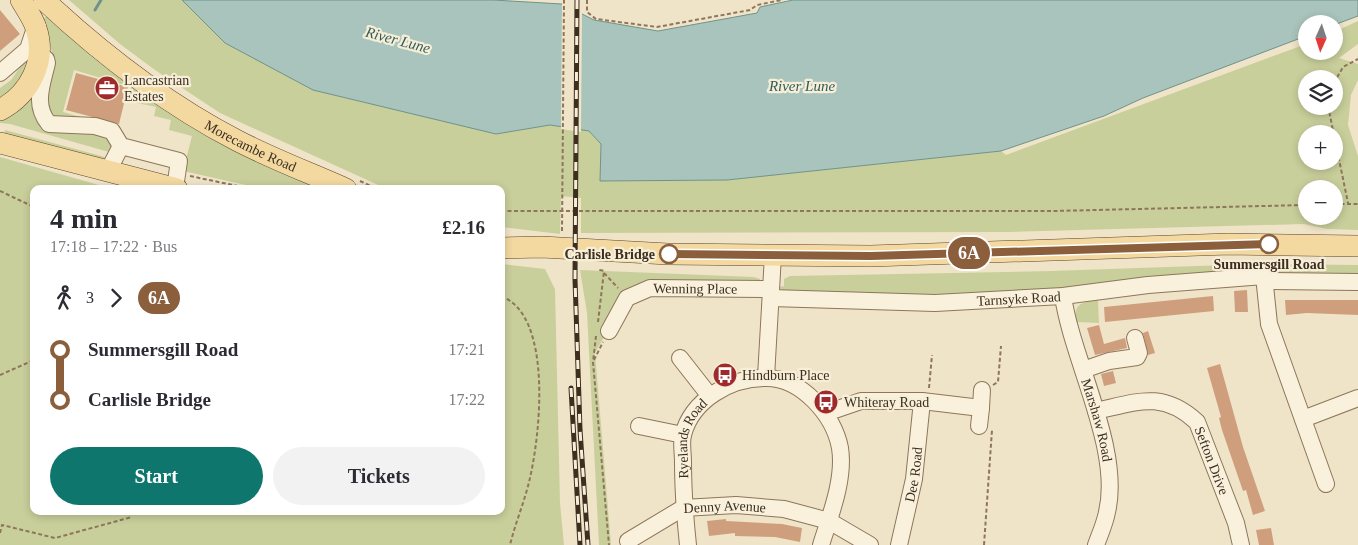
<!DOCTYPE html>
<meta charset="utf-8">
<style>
:root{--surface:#fff;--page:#f2f2f3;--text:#2b2b33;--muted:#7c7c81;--accent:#0f766e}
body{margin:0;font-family:"Times New Roman",serif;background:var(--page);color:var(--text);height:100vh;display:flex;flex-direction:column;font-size:19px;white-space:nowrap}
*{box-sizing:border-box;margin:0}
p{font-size:16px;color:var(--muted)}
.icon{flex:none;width:28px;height:28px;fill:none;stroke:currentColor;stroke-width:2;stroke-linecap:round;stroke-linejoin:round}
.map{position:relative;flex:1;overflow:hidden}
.sheet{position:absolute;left:30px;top:185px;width:475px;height:330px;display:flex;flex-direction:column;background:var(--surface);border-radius:10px;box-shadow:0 2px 8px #0003}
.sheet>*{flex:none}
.badge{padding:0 10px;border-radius:16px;font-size:18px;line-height:32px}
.needle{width:32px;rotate:183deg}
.tools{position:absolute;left:1298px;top:15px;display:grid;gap:10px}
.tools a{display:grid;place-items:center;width:45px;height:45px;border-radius:50%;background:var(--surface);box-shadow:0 2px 8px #0003;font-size:25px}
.map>.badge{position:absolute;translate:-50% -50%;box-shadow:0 0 0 2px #fff}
.legs{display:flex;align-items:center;gap:8px;height:55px;padding:0 20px;font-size:16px}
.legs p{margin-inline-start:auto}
.summary{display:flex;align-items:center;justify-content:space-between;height:85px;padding:0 20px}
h1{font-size:28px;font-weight:700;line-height:38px}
.action{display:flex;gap:10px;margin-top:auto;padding:10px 20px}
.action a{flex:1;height:58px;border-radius:30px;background:var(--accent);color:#fff;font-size:20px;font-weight:700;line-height:58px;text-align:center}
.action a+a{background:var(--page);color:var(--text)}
ul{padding:0 20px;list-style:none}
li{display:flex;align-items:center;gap:18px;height:50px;font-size:19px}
li i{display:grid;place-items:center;width:8px;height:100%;margin:0 6px;background:currentColor}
li i::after{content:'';width:12px;height:12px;margin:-6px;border:4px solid;border-radius:50%;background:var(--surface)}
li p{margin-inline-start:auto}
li:first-child i{background:linear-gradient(#0000 50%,currentColor 0)}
li:last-child i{background:linear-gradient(currentColor 50%,#0000 0)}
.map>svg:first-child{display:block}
</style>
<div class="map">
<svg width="1358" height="545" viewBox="0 0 1358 545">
<rect width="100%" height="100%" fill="#f0e4c8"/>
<path fill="#c9cf9b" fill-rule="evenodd" d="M 69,0 L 182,0 L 225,43 L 496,134 L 551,125 L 589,131 L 601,143 L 600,181 L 727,180 L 1001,151 L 1006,155 L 1306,44 L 1306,51 L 1334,51 L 1334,32 L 1358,21 L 1358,44 L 1339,58 L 1358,64 L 1358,80 L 1351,95 L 1348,125 L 1358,156 L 1358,230 L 1327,229 L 1304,224 L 1010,232 L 581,233 L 581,198 L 561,196 L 560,234 L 501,227 L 501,189 L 387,189 L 220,113 L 155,70 L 120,44 ZM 1306,79 L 1334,79 L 1334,106 L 1306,106 ZM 1306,134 L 1334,134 L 1334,161 L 1306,161 ZM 1306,189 L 1334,189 L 1334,216 L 1306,216 Z
M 47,16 L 258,162 L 322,189 L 264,189 L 183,171 L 192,136 L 169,130 L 171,120 L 154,116 L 156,107 L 128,101 L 131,87 L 74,70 L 63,112 L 81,117 L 54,120 L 45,109 L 53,56 L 43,19 Z
M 30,53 L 27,74 L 0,103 L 0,88 L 11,80 Z
M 32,98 L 39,118 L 102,130 L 112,142 L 109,152 L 10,124 L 0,123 L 0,118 Z
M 5,130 L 105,157 L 99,162 L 4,136 Z
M 0,157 L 113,189 L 34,189 L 34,511 L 501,511 L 501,264 L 545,269 L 555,289 L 560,503 L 564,545 L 0,545 Z
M 1255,264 L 1255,272 L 1139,284 L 976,293 L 971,297 L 945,298 L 939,294 L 895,294 L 862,297 L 855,292 L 813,291 L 807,295 L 782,291 L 779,287 L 784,286 L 784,279 L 790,276 L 1051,271 Z
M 1276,264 L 1358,265 L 1358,278 L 1274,275 Z
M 580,270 L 754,277 L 760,279 L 759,282 L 626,298 L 595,353 L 611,545 L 599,545 L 587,313 Z
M 1098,300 L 1099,323 L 1077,322 C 1072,304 1082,302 1098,300 Z"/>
<path fill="#a9c4bc" stroke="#6f938a" d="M 182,0 L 493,0 L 562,4 L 594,20 L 658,31 L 757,13 L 760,7 L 793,0 L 1358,0 L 1358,16 L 1334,25 L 1306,24 L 1306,36 L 1143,98 L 1104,116 L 1001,151 L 727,180 L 600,181 L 601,144 L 589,131 L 550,125 L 496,134 L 313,90 L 225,43 Z"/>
<path fill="#f0e4c8" d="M 562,1 L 582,11 L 581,132 L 561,129 Z"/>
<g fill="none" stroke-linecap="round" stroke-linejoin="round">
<path stroke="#6f938a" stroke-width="3" d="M 95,10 L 101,0"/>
</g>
<path fill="#cf9f7d" d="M 0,10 L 20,34 L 0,51 Z
M 76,73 L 128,87 L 119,124 L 66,110 Z
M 1247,290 L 1248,312 L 1235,312 L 1234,291 Z
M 1213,296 L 1214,311 L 1105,322 L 1104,307 Z
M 1285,300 L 1358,300 L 1358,315 L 1307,313 L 1286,315 Z
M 1099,325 L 1104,344 L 1125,338 L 1127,348 L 1095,355 L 1087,328 Z
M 1148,331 L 1155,353 L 1148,355 L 1143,333 Z
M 1220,364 L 1243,447 L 1265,511 L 1253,515 L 1246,490 L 1243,491 L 1222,430 L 1219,418 L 1221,417 L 1207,368 Z
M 1113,371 L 1116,383 L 1104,386 L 1101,374 Z
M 726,519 L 726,521 L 782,524 L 802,528 L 800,542 L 775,537 L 735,536 L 735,533 L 709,536 L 707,521 Z
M 1271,528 L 1274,545 L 1259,545 L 1256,530 Z"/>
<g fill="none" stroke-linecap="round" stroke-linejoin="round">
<defs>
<g id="minor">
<path d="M 46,59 L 47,63 C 42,85 33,105 49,124 L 95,126 L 112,131 L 121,146 L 179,161 L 175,188"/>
<path d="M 0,73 L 28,49 L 35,28"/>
<path d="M 108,171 L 121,146"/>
<path d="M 1264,281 L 1358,282"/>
<path id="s1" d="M 1063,296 C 1072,360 1122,449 1107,512 C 1105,523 1100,534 1096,545"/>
<path id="s2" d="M 771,298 L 935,303 L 1063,296 L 1148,285 L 1264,276 L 1269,324 L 1326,484"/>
<path id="s3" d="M 609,331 L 627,298 L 650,288 L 771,289"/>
<path d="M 680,358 L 709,395"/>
<path d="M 1083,370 L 1109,361 L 1137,357 L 1139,353 L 1135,338"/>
<path d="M 766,377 L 773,255"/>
<path d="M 981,408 L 982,390"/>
<path id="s4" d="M 1096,411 C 1137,402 1162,390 1197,422 L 1236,523 L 1241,545"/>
<path d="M 826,413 L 861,401 L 922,401 L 981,408 L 979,426"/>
<path d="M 1303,419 L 1358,398"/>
<path d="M 639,426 L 683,435"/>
<path id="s5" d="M 628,541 L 683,508 L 736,505 L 784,509 L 829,521 L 870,545"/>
<path id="s6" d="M 688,545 C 685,517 683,490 683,462 C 683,453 681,443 683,435 C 692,400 730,378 765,378 C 801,377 834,415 840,448 C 845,479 830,516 821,545"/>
<path id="s7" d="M 899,545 L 914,479 L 922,401"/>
</g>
<g id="major">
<path id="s8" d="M 44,0 C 103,55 166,104 238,141 C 273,159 310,173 346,189"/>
<path d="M 0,110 C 30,94 47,61 36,28 C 33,18 26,9 21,0"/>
<path d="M 0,143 L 177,189"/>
<path d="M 501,248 L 542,247 L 668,254 L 871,256 L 1229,244 L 1358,246"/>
</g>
</defs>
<use href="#minor" stroke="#8d765c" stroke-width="18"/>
<use href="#major" stroke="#5b4430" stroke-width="22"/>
<path stroke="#8d765c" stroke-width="2" stroke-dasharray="4 2.5" stroke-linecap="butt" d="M 587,0 L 587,12 L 596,19 L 657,27 L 750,10 L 757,5 L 782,0
M 1334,83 L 1343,67 L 1358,59
M 1328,106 L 1348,203
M 190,176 L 252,189
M 360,181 L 377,189
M 0,191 L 34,207
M 1334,204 L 1358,204
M 501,211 L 1054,211 L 1306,205
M 604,273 L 618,288
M 501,296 C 554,316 540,438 529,482 C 524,503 515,524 510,545
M 598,322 L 604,271 L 600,270 L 600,268
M 596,336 L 593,362 L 609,545
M 594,360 L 603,342
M 0,375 L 34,360
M 993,385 L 998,382 L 1001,346
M 929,388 L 932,355
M 0,533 L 2,525 L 55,538 L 132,517
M 984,545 L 992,430"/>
<use href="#minor" stroke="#faf1dc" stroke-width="16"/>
<use href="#major" stroke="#f3d9a0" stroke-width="21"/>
<defs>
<path id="rail" d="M 577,0 L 575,279 L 580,430 L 588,545
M 571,388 L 580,545"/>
</defs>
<use href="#rail" stroke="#3d2e20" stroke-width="5"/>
<use href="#rail" stroke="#f7eed8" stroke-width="3" stroke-dasharray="9" stroke-linecap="butt"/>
<path stroke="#8d765c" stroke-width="2" stroke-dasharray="4 2.5" stroke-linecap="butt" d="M 562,231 L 564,0"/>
</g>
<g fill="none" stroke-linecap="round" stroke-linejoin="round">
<defs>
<path id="line-1" d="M 669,254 L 871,256 L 1269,244"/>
</defs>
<use href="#line-1" stroke="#fff" stroke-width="11"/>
<use href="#line-1" stroke="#8b5e3c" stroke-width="8"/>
</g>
<defs>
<symbol id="office-disc" viewBox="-11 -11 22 22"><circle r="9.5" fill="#9e2a2b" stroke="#f7eed8"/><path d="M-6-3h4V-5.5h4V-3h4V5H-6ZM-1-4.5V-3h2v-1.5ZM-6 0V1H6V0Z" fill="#fff"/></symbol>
<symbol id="bus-disc" viewBox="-11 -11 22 22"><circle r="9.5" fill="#9e2a2b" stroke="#f7eed8"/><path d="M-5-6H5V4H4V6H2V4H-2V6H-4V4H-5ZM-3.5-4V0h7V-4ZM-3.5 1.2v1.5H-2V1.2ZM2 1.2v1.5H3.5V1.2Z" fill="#fff"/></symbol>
</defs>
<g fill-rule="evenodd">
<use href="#office-disc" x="93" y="74" width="28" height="28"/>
<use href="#bus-disc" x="711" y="361" width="28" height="28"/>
<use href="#bus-disc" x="812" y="388" width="28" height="28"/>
</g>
<g fill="#fff" stroke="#8b5e3c" stroke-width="2.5">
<circle cx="1269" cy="244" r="9"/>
<circle cx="669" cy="254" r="9"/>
</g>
<g text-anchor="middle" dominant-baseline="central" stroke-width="4.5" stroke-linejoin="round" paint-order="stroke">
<g font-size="14" fill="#3d2e20" stroke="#f7eed8" text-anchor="start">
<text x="124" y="80">Lancastrian<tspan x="124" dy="16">Estates</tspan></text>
<text x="742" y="375">Hindburn Place</text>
<text x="844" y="402">Whiteray Road</text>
</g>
<g font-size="14" fill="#3d2e20" stroke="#f7eed8">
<text stroke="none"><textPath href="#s8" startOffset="254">Morecambe Road</textPath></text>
<text stroke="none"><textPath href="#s3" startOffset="108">Wenning Place</textPath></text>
<text stroke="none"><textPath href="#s2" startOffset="248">Tarnsyke Road</textPath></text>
<text stroke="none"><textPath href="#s1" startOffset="129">Marshaw Road</textPath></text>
<text stroke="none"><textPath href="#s6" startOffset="109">Ryelands Road</textPath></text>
<text stroke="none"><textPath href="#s4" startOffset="149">Sefton Drive</textPath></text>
<text stroke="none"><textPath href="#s7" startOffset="72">Dee Road</textPath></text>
<text stroke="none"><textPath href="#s5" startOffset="106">Denny Avenue</textPath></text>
</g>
<g font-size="14" font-weight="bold" fill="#3d2e20" stroke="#f7eed8" text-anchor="end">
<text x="655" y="254">Carlisle Bridge</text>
<text x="1269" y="264" text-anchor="middle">Summersgill Road</text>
</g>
<g font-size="15" font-style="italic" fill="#2f5d5a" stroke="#f7eed8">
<text transform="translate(398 40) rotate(15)">River Lune</text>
<text x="802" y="86">River Lune</text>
</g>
</g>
</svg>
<div class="tools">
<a><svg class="needle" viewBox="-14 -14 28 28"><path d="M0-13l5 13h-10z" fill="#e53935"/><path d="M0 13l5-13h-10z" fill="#7c7c81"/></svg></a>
<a><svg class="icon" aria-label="layers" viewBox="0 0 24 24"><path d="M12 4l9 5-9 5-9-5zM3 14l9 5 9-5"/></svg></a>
<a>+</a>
<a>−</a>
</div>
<b class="badge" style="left:969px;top:253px;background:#8b5e3c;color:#fff">6A</b>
<section class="sheet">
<div class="summary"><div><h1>4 min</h1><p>17:18 – 17:22 · Bus</p></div><b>£2.16</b></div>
<div class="legs"><svg class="icon" aria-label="walk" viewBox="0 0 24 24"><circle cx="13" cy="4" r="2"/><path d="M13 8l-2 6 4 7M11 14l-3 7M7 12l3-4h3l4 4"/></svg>3<svg class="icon" aria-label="forward" viewBox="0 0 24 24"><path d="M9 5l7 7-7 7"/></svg><b class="badge" style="background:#8b5e3c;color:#fff">6A</b></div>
<ul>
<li><i style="color:#8b5e3c"></i><b>Summersgill Road</b><p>17:21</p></li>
<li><i style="color:#8b5e3c"></i><b>Carlisle Bridge</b><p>17:22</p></li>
</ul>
<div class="action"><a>Start</a><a>Tickets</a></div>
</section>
</div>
